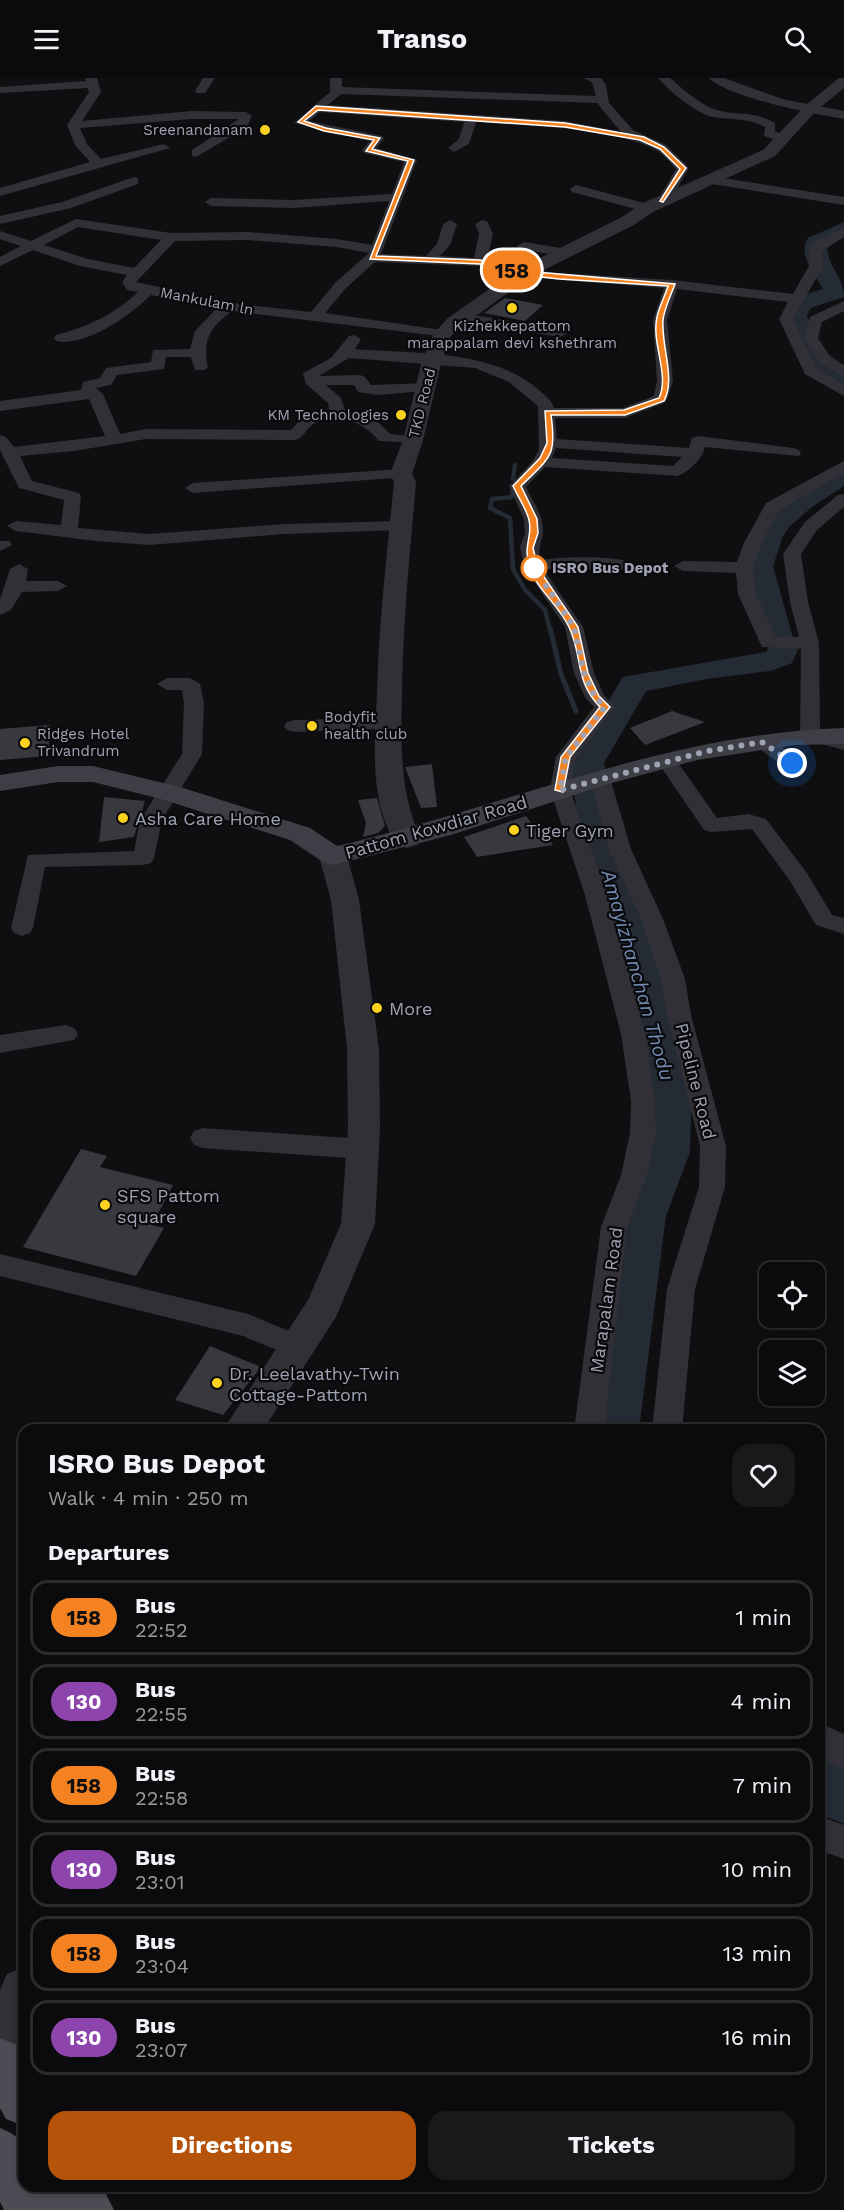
<!DOCTYPE html>
<meta charset="utf-8">
<style>
:root{--surface:#0b0b0d;--page:#19191b;--text:#f1f3f6;--muted:#9a9b9d;--line:#2b2b2e;--accent:#b45309}
body{margin:0;font-family:"Work Sans",sans-serif;background:var(--page);color:var(--text);height:100vh;display:flex;flex-direction:column;font-size:22px;white-space:nowrap}
*{box-sizing:border-box;margin:0}
p{font-size:20px;color:var(--muted)}
.icon{flex:none;width:33px;height:33px;fill:none;stroke:currentColor;stroke-width:2;stroke-linecap:round;stroke-linejoin:round}
.map{position:relative;flex:1;overflow:hidden}
.side{position:absolute;left:18px;top:1346px;width:807px;height:768px;display:flex;flex-direction:column;background:var(--surface);border-radius:18px;box-shadow:0 3px 9px #0003,0 0 0 2px var(--line)}
.side>*{flex:none}
.badge{padding:0 12px;border-radius:20px;font-size:21px;line-height:39px}
.fabs{position:absolute;left:759px;top:1184px;display:grid;gap:12px}
.fabs a{display:grid;place-items:center;width:66px;height:66px;border-radius:12px;background:var(--surface);box-shadow:0 3px 9px #0003,0 0 0 2px var(--line);font-size:30px}
.you{position:absolute;width:30px;height:30px;margin:-15px;border:4px solid #fff;border-radius:50%;background:#1a73e8;box-shadow:0 0 0 9px #1a73e833}
.map>.badge{position:absolute;translate:-50% -50%;box-shadow:0 0 0 3px #fff}
h2{padding:0 30px;font-size:22px;line-height:54px}
.round{display:grid;place-items:center;flex:none;width:63px;height:63px;border-radius:18px;background:var(--page)}
.headline{display:flex;align-items:center;justify-content:space-between;height:102px;padding:0 30px}
h1{font-size:28px;font-weight:700;line-height:45px}
.cta{display:flex;gap:12px;margin-top:auto;padding:12px 30px}
.cta a{flex:1;height:69px;border-radius:18px;background:var(--accent);color:#fff;font-size:24px;font-weight:700;line-height:69px;text-align:center}
.cta a+a{background:var(--page);color:var(--text)}
ul{padding:0;list-style:none}
li{display:flex;align-items:center;gap:18px;height:75px;margin:0 12px 9px;padding:0 18px;border:3px solid var(--line);border-radius:18px}
li div{flex:1}
li b{display:block;font-size:22px}
li em{font-style:normal}
li .badge{min-width:66px;font-weight:700;text-align:center}
header{display:flex;justify-content:space-between;align-items:center;height:78px;padding:0 30px;background:var(--surface);font-size:27px;font-weight:700}
.map>svg:first-child{display:block}
</style>
<header><svg class="icon" aria-label="menu" viewBox="0 0 24 24"><path d="M4 6h16M4 12h16M4 18h16"/></svg>Transo<svg class="icon" aria-label="search" viewBox="0 0 24 24"><circle cx="10" cy="10" r="6"/><path d="M15 15l6 6"/></svg></header>
<div class="map">
<svg width="844" height="2132" viewBox="0 0 844 2132">
<rect width="100%" height="100%" fill="#0f0f11"/>
<g fill="none" stroke-linecap="round" stroke-linejoin="round">
<path stroke="#252b35" stroke-width="4.5" d="M 513,401 L 515,387
M 513,412 L 512,419 L 492,421 L 490,430 L 510,440 L 513,491 L 525,512 L 545,532 L 550,552"/>
<path stroke="#252b35" stroke-width="5" d="M 550,550 L 561,596 L 576,633"/>
<path fill="#252b35" fill-rule="evenodd" d="M 844,144 L 844,159 L 827,168 C 827,188 844,199 844,219 L 811,230 L 807,237 L 817,267 L 844,288 L 844,308 C 835,305 830,301 823,296 C 800,279 790,265 783,237 L 794,220 L 823,211 C 815,196 797,177 808,160 Z
M 844,388 L 844,408 L 812,429 L 790,448 L 783,458 L 773,488 L 793,560 L 790,565 L 798,572 L 792,585 L 771,593 L 706,601 L 646,613 L 604,685 L 618,770 L 656,880 L 692,1010 L 690,1074 L 666,1138 L 639,1352 L 591,1352 L 622,1138 L 648,1074 L 652,1010 L 618,880 L 582,770 L 570,685 L 623,599 L 766,574 L 770,567 L 763,560 C 758,543 743,504 743,488 C 744,450 809,396 844,388 Z
M 819,1679 L 844,1689 L 844,1746 L 819,1736 Z"/>
</g>
<path fill="#38393f" d="M 505,220 L 543,227 L 525,243 L 484,235 Z
M 672,633 L 705,644 L 645,667 L 630,650 Z
M 50,647 L 48,678 L 0,682 L 0,651 Z
M 432,686 L 437,729 L 421,730 L 405,689 Z
M 104,719 L 145,723 L 134,759 L 99,764 Z
M 377,720 L 385,748 L 378,755 L 363,759 L 366,745 L 358,722 Z
M 526,738 L 532,746 L 541,746 L 553,767 L 477,779 L 464,759 Z
M 81,1071 L 107,1078 L 100,1089 L 173,1107 L 152,1147 L 164,1150 L 136,1198 L 23,1169 Z
M 210,1268 L 261,1289 L 223,1337 L 175,1322 Z"/>
<g fill="none" stroke-linecap="round" stroke-linejoin="round">
<path fill="#303036" fill-rule="evenodd" d="M 85,0 L 97,0 L 101,14 L 82,43 L 192,33 L 246,34 L 252,38 L 247,49 L 196,79 L 192,78 L 192,72 L 239,41 L 192,41 L 80,50 L 87,66 L 101,81 L 164,66 L 170,70 L 0,118 L 0,110 L 90,84 L 75,67 L 67,47 L 89,14 L 88,10 L 0,15 L 0,9 L 86,3 Z
M 203,0 L 215,0 L 205,15 L 197,15 L 195,13 Z
M 330,0 L 342,0 L 342,9 L 596,18 L 592,4 L 583,0 L 601,0 L 606,7 L 609,25 L 633,52 L 666,67 L 689,90 L 668,126 L 663,127 L 657,123 L 676,91 C 670,84 663,76 656,72 C 616,49 523,48 476,44 L 469,66 L 454,74 L 448,70 L 459,61 L 464,44 L 320,34 L 309,43 L 382,58 L 384,61 L 376,70 L 417,82 L 381,176 L 426,178 L 437,166 L 443,146 L 450,142 L 457,146 L 450,167 L 440,178 L 474,180 L 479,156 L 475,146 L 482,142 L 487,143 L 493,156 L 487,182 L 524,191 L 559,195 L 672,202 L 793,216 L 809,188 L 809,170 L 817,162 L 844,150 L 844,159 L 821,174 L 823,188 L 793,241 L 816,290 L 844,307 L 844,318 L 805,296 L 779,241 L 788,224 L 677,211 L 667,242 L 673,303 L 666,324 L 625,340 L 555,340 L 557,361 L 689,370 L 692,360 L 698,358 L 793,370 L 799,372 L 801,375 L 799,378 L 705,369 C 703,380 688,395 677,398 L 545,389 L 526,409 C 532,422 544,438 543,454 C 542,466 537,468 541,482 C 557,479 627,476 636,488 C 628,498 563,487 544,492 L 583,549 L 594,595 L 604,617 L 615,629 L 576,680 L 570,712 L 607,817 L 645,956 L 655,1023 L 656,1055 L 647,1097 L 627,1149 L 604,1352 L 574,1352 L 601,1149 L 621,1097 L 630,1055 L 631,1023 L 621,956 L 585,817 L 550,712 L 556,679 L 594,629 L 585,619 L 574,595 L 565,549 L 525,490 L 520,469 L 525,455 L 524,441 L 509,408 L 532,384 L 539,372 L 538,328 L 509,304 L 475,290 L 349,280 L 319,298 L 360,297 L 365,299 L 371,307 L 430,305 L 433,308 L 430,311 L 425,313 L 378,317 L 358,314 L 354,307 L 326,307 L 341,320 L 345,332 L 376,342 L 390,356 L 419,359 L 421,362 L 419,365 L 379,363 C 364,344 335,332 312,347 C 305,352 304,360 295,362 L 146,361 L 74,373 L 20,378 L 32,403 L 79,415 L 81,419 L 78,450 L 150,456 L 284,446 L 405,443 L 408,447 L 405,451 L 399,452 L 284,456 L 150,467 L 96,463 L 16,453 L 7,448 L 16,443 L 61,447 L 64,422 L 19,410 L 0,372 L 0,357 L 6,359 L 14,369 L 105,358 L 89,321 L 0,333 L 0,323 L 81,312 L 83,304 L 100,300 L 106,290 L 151,284 L 153,272 L 190,271 L 195,253 L 217,230 L 151,217 C 132,236 85,270 56,263 L 54,260 L 56,257 C 87,249 114,237 138,214 L 127,212 L 122,204 L 127,197 L 80,188 L 33,172 L 0,188 L 0,179 L 21,168 L 0,161 L 0,153 L 31,163 L 76,141 L 171,155 L 248,154 L 337,161 L 372,167 L 389,123 L 293,130 L 211,128 L 205,124 L 211,120 L 293,122 L 392,116 L 404,84 L 364,75 L 362,72 L 370,63 L 294,45 L 330,14 ZM 341,16 L 597,25 L 621,54 L 565,43 L 328,27 ZM 78,149 L 161,162 L 134,190 L 88,181 L 44,167 ZM 248,162 L 337,169 L 369,175 L 336,204 L 311,234 L 239,226 L 136,204 L 175,163 ZM 375,184 L 480,188 L 524,199 L 664,210 L 653,242 L 657,303 L 654,318 L 623,330 L 554,330 C 552,323 546,318 540,313 C 494,271 414,276 355,271 L 361,261 L 354,257 L 349,258 L 331,280 L 303,295 L 306,306 L 328,325 L 329,332 L 302,340 L 291,352 L 146,351 L 120,356 L 103,316 L 96,310 L 111,307 L 117,297 L 164,291 L 166,279 L 191,279 L 195,292 L 205,292 L 208,289 C 202,262 210,249 232,233 L 447,259 L 449,256 L 442,252 L 325,235 L 346,210 ZM 556,370 L 682,379 L 673,388 L 552,380 Z
M 658,0 L 670,0 C 683,11 700,27 717,32 C 741,39 749,31 775,45 L 775,53 L 790,61 L 784,65 L 764,58 L 765,49 C 748,40 732,42 713,39 C 697,36 669,13 658,0 Z
M 709,0 L 724,0 L 782,21 L 844,33 L 844,41 C 814,36 730,20 709,0 Z
M 710,98 L 844,119 L 844,127 L 706,105 L 706,99 Z
M 134,99 L 138,100 L 138,106 L 71,130 L 0,146 L 0,138 L 62,124 Z
M 576,107 L 652,127 L 653,130 L 647,134 L 572,114 L 570,111 Z
M 524,164 L 567,171 L 574,175 L 567,179 L 519,171 L 517,168 Z
M 844,223 L 844,233 L 822,244 L 818,260 L 831,280 L 844,287 L 844,298 L 821,286 L 804,260 L 810,239 Z
M 461,235 L 560,251 L 567,255 L 560,259 L 456,242 L 454,239 Z
M 844,383 L 844,395 L 779,432 L 762,465 L 753,490 L 756,516 L 776,559 L 799,559 L 790,524 L 783,476 L 805,444 L 838,417 L 844,416 L 844,429 L 817,452 L 801,476 L 808,524 L 819,565 L 820,654 L 844,660 L 844,672 L 803,661 L 800,657 L 801,571 L 762,569 L 738,516 L 736,495 L 683,493 L 674,488 L 683,483 L 737,484 L 744,465 L 766,425 Z
M 401,391 L 409,396 L 407,399 L 193,415 L 185,410 L 193,405 Z
M 0,463 L 9,463 L 12,467 L 0,473 Z
M 19,486 L 28,491 L 26,503 L 58,503 L 67,508 L 58,513 L 22,514 L 11,532 L 0,537 L 0,521 L 10,491 Z
M 167,600 L 190,600 L 200,606 L 204,625 L 202,676 L 162,742 L 154,780 L 151,785 L 143,787 L 45,789 L 33,850 L 30,855 L 22,858 L 14,855 L 11,850 L 28,777 L 134,773 L 140,742 L 182,676 L 184,625 L 182,612 L 167,612 L 157,606 Z
M 390,640 L 397,642 L 400,646 L 397,650 L 294,654 L 287,652 L 284,648 L 287,644 L 294,642 Z
M 762,658 L 769,660 L 799,681 L 802,685 L 799,689 L 785,689 L 755,668 L 752,664 L 755,660 Z
M 667,677 L 674,679 L 717,740 L 748,736 L 766,741 L 807,795 L 832,837 L 844,840 L 844,856 L 816,847 L 790,803 L 752,751 L 711,754 L 704,752 L 657,683 L 660,679 Z
M 600,694 L 607,696 L 610,700 L 631,771 L 663,841 L 685,901 L 691,937 L 726,1068 L 725,1109 L 695,1211 L 682,1352 L 652,1352 L 667,1211 L 699,1109 L 700,1068 L 667,937 L 661,901 L 641,841 L 609,771 L 590,700 L 593,696 Z
M 66,947 L 74,950 L 78,956 L 74,962 L 0,975 L 0,957 Z
M 203,1050 L 363,1061 L 372,1064 L 376,1071 L 372,1078 L 363,1081 L 203,1070 L 194,1067 L 190,1060 L 194,1053 Z
M 0,1176 L 248,1236 L 308,1261 L 312,1269 L 308,1277 L 298,1281 L 243,1258 L 0,1198 Z
M 819,1645 L 844,1656 L 844,1691 L 819,1680 Z
M 819,1738 L 844,1747 L 844,1781 L 819,1772 Z"/>
<path fill="#303036" fill-rule="evenodd" d="M 839,0 L 844,0 L 844,10 L 816,33 L 775,78 L 653,134 L 634,147 L 530,199 L 462,248 L 451,258 L 441,286 L 423,362 L 412,396 L 416,404 C 410,474 403,543 402,613 C 401,665 399,714 421,761 L 417,767 L 407,770 L 397,767 C 368,723 375,665 377,615 C 379,544 387,474 394,404 L 390,396 L 403,362 L 421,286 L 433,256 L 448,240 L 518,191 L 622,139 L 641,126 L 763,72 L 806,27 Z
M 333,769 L 343,772 L 347,778 L 359,822 L 379,971 L 380,1051 L 375,1146 L 336,1239 L 263,1352 L 223,1352 L 308,1222 L 341,1146 L 348,1051 L 347,971 L 331,822 L 319,778 L 323,772 Z
M 24,1889 L 24,1969 L 17,1984 L 0,1991 L 0,1912 L 7,1896 Z"/>
<path fill="#3e3f46" fill-rule="evenodd" d="M 844,650 L 844,666 L 795,667 L 697,682 L 608,706 L 451,757 L 333,787 L 323,784 L 290,762 L 161,721 L 93,704 L 58,704 L 0,713 L 0,697 L 58,688 L 93,688 L 180,709 L 310,750 L 337,768 C 508,728 666,655 844,650 Z"/>
<path fill="#4c4c55" fill-rule="evenodd" d="M 0,1960 L 17,1967 L 24,1977 L 24,2048 L 6,2041 L 0,2030 Z
M 0,2050 C 33,2063 24,2076 24,2108 L 48,2108 L 50,2112 L 49,2108 L 102,2108 L 114,2132 L 59,2132 L 57,2129 L 59,2132 L 4,2132 L 0,2124 Z"/>
</g>
<path fill="#f58220" stroke="#fff" stroke-width="1.5" d="M 316,28 L 565,45 L 644,59 L 664,69 L 686,90 L 663,124 L 660,123 L 680,91 L 660,71 L 640,62 L 565,49 L 318,32 L 304,43 L 326,50 L 380,60 L 372,71 L 414,82 L 376,178 L 480,182 L 524,193 L 675,206 C 671,217 664,231 663,242 C 661,268 676,301 664,323 L 625,337 L 551,337 C 557,379 550,379 521,408 L 537,441 L 538,455 L 533,470 L 538,490 L 578,549 L 588,595 L 599,618 L 610,629 L 570,679 L 563,714 L 555,712 L 561,679 L 600,629 C 574,602 583,578 569,549 C 559,527 535,510 529,487 C 523,467 533,458 529,442 C 526,430 518,419 513,408 L 540,380 L 547,365 L 545,333 L 624,332 L 659,320 C 670,297 651,265 657,239 C 659,229 665,218 668,208 L 559,201 L 524,197 L 480,186 L 370,181 L 408,83 L 366,73 L 374,62 L 324,53 L 298,44 Z"/>
<g fill="none" stroke-linecap="round" stroke-linejoin="round">
<path stroke="#9fa2b3" stroke-width="6" stroke-dasharray="0 10.8" d="M 534,490 L 574,549 L 584,595 L 595,619 L 605,629 L 566,679 L 560,712 L 708,673 L 762,664 L 792,685"/>
</g>
<g fill="#fbd21d" stroke="#0a0a0c" stroke-width="2">
<circle cx="265" cy="52" r="6"/>
<circle cx="512" cy="230" r="6"/>
<circle cx="401" cy="337" r="6"/>
<circle cx="312" cy="648" r="6"/>
<circle cx="25" cy="665" r="6"/>
<circle cx="123" cy="740" r="6"/>
<circle cx="514" cy="752" r="6"/>
<circle cx="377" cy="930" r="6"/>
<circle cx="105" cy="1127" r="6"/>
<circle cx="217" cy="1305" r="6"/>
</g>
<circle fill="#fff" stroke="#f58220" stroke-width="3" cx="534" cy="490" r="12"/>
<g text-anchor="middle" dominant-baseline="central" stroke-width="4.5" stroke-linejoin="round" paint-order="stroke">
<g font-size="15" fill="#9fa2b3" stroke="#0a0a0c" text-anchor="end">
<text x="253" y="52">Sreenandanam</text>
<text x="512" y="248" text-anchor="middle">Kizhekkepattom<tspan x="512" dy="17">marappalam devi kshethram</tspan></text>
<text x="389" y="337">KM Technologies</text>
<text x="324" y="639" text-anchor="start">Bodyfit<tspan x="324" dy="17">health club</tspan></text>
<text x="37" y="656" text-anchor="start">Ridges Hotel<tspan x="37" dy="17">Trivandrum</tspan></text>
</g>
<g font-size="15" fill="#9fa2b3" stroke="#0a0a0c">
<text transform="translate(207 223) rotate(11)">Mankulam ln</text>
<text transform="translate(422 325) rotate(-76)">TKD Road</text>
</g>
<g font-size="15" font-weight="bold" fill="#9fa2b3" stroke="#0a0a0c" text-anchor="start">
<text x="552" y="490">ISRO Bus Depot</text>
</g>
<g font-size="18" fill="#9fa2b3" stroke="#0a0a0c" text-anchor="start">
<text x="135" y="740">Asha Care Home</text>
<text x="526" y="752">Tiger Gym</text>
<text x="389" y="930">More</text>
<text x="117" y="1117">SFS Pattom<tspan x="117" dy="21">square</tspan></text>
<text x="229" y="1295">Dr. Leelavathy-Twin<tspan x="229" dy="21">Cottage-Pattom</tspan></text>
</g>
<g font-size="18" fill="#9fa2b3" stroke="#0a0a0c">
<text transform="translate(436 749) rotate(-16)">Pattom Kowdiar Road</text>
<text transform="translate(696 1003) rotate(76)">Pipeline Road</text>
<text transform="translate(606 1222) rotate(-82)">Marapalam Road</text>
</g>
<g font-size="20" font-style="italic" fill="#738bb1" stroke="#0a0a0c">
<text transform="translate(638 897) rotate(74)">Amayizhanchan Thodu</text>
</g>
</g>
</svg>
<div class="fabs">
<a><svg class="icon" aria-label="locate" viewBox="0 0 24 24"><circle cx="12" cy="12" r="6"/><path d="M12 2v4M12 18v4M2 12h4M18 12h4"/></svg></a>
<a><svg class="icon" aria-label="layers" viewBox="0 0 24 24"><path d="M12 4l9 5-9 5-9-5zM3 14l9 5 9-5"/></svg></a>
</div>
<div class="you" style="left:792px;top:685px"></div>
<b class="badge" style="left:512px;top:192px;background:#f58220;color:#111">158</b>
<section class="side">
<div class="headline"><div><h1>ISRO Bus Depot</h1><p>Walk · 4 min · 250 m</p></div><a class="round"><svg class="icon" aria-label="heart" viewBox="0 0 24 24"><path d="M12 20l-8-8c-3-5 5-10 8-4 3-6 11-1 8 4z"/></svg></a></div>
<h2>Departures</h2>
<ul>
<li><span class="badge" style="background:#f58220;color:#111">158</span><div><b>Bus</b><p>22:52</p></div><em>1 min</em></li>
<li><span class="badge" style="background:#8e44ad;color:#fff">130</span><div><b>Bus</b><p>22:55</p></div><em>4 min</em></li>
<li><span class="badge" style="background:#f58220;color:#111">158</span><div><b>Bus</b><p>22:58</p></div><em>7 min</em></li>
<li><span class="badge" style="background:#8e44ad;color:#fff">130</span><div><b>Bus</b><p>23:01</p></div><em>10 min</em></li>
<li><span class="badge" style="background:#f58220;color:#111">158</span><div><b>Bus</b><p>23:04</p></div><em>13 min</em></li>
<li><span class="badge" style="background:#8e44ad;color:#fff">130</span><div><b>Bus</b><p>23:07</p></div><em>16 min</em></li>
</ul>
<div class="cta"><a>Directions</a><a>Tickets</a></div>
</section>
</div>
